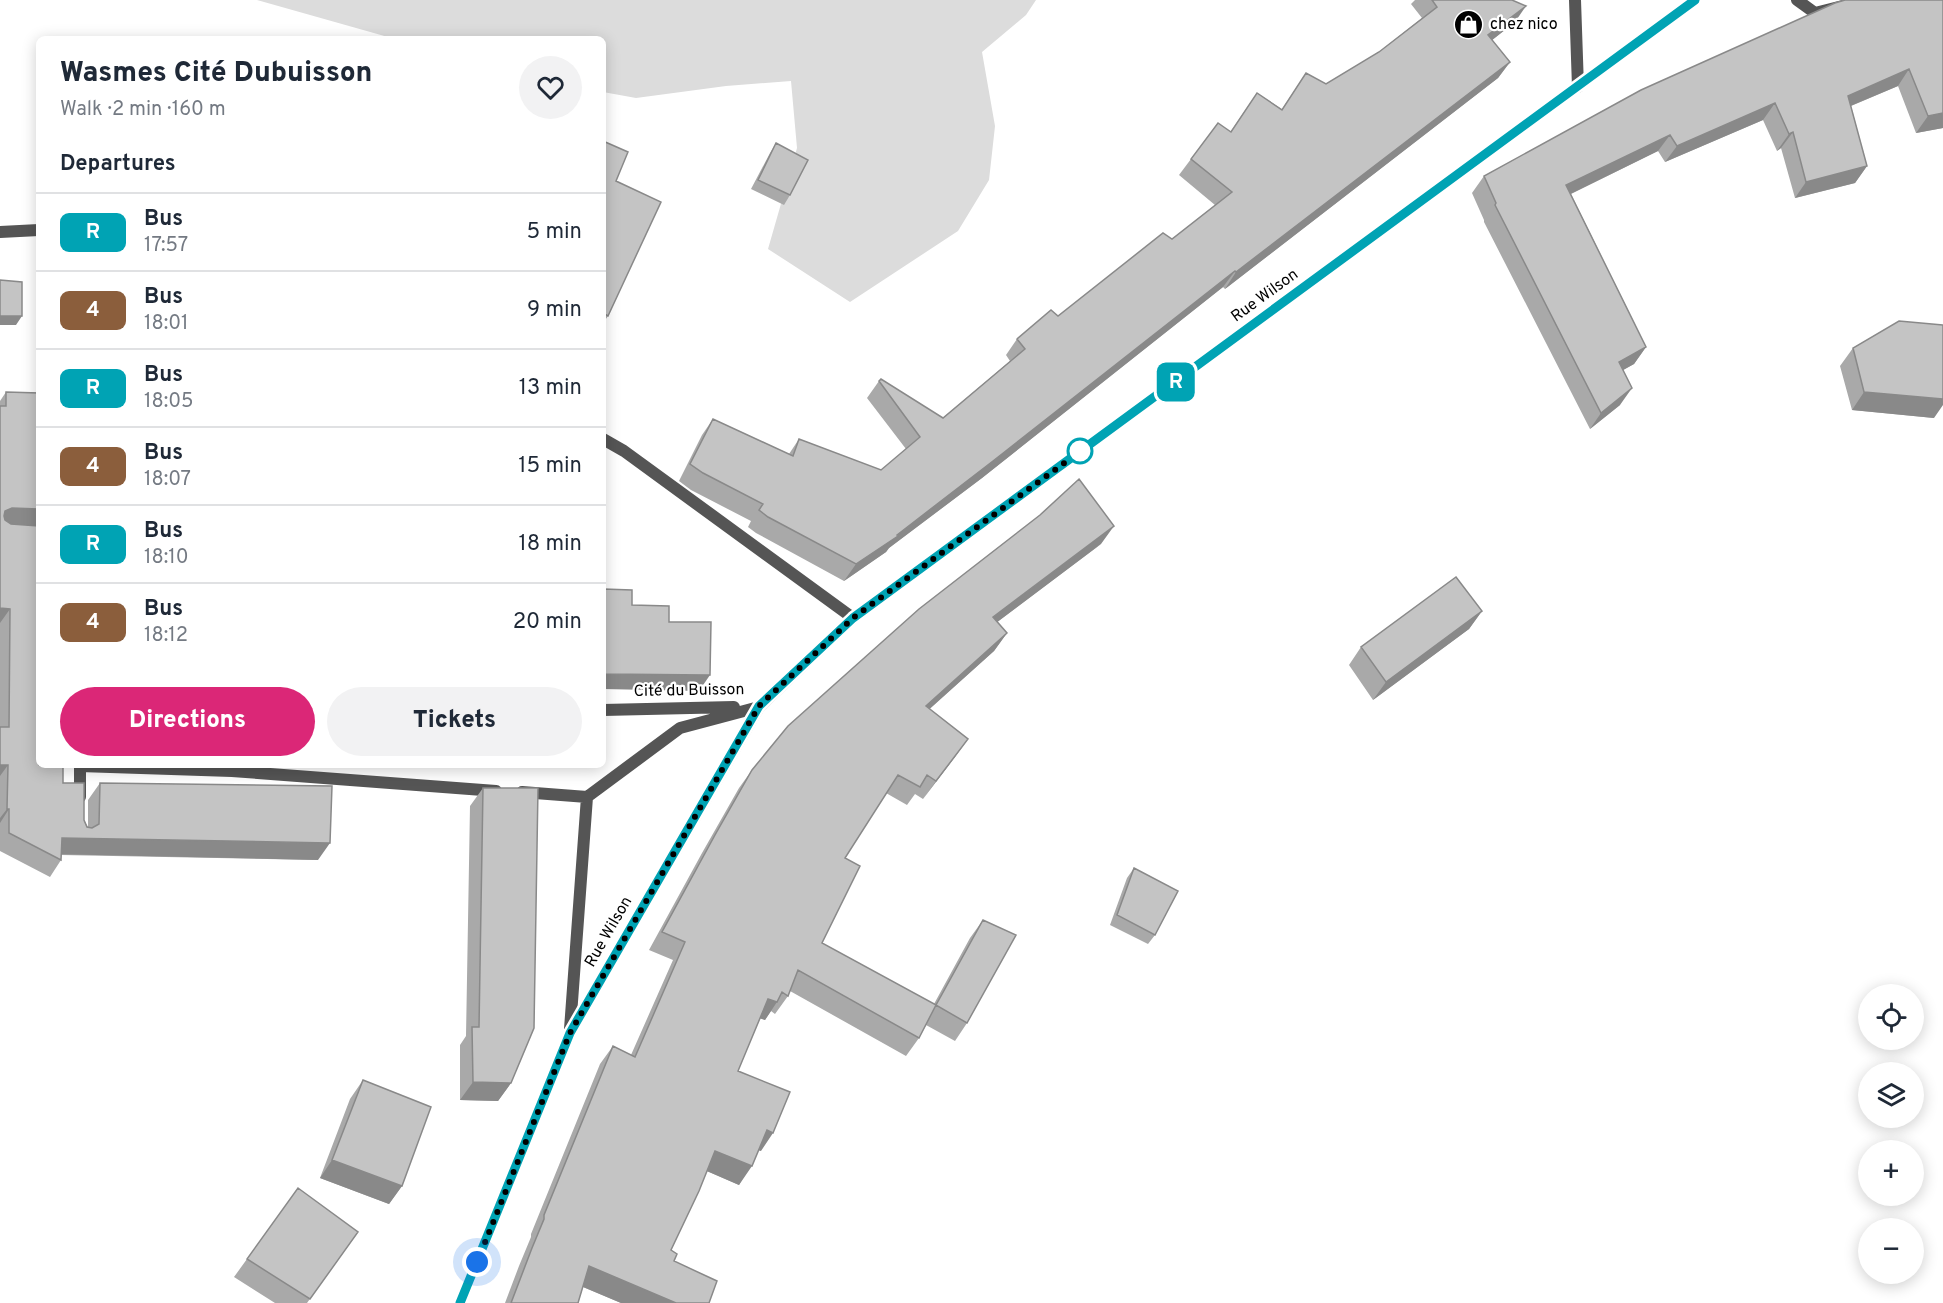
<!DOCTYPE html>
<meta charset="utf-8">
<style>
:root{--surface:#fff;--page:#f2f2f3;--text:#1f2937;--muted:#747a83;--line:#e0e1e3;--accent:#db2777}
body{margin:0;font-family:Overpass,sans-serif;background:var(--page);color:var(--text);height:100vh;display:flex;flex-direction:column;font-size:22px;white-space:nowrap}
*{box-sizing:border-box;margin:0}
p{font-size:20px;color:var(--muted)}
.icon{flex:none;width:33px;height:33px;fill:none;stroke:currentColor;stroke-width:2;stroke-linecap:round;stroke-linejoin:round}
.map{position:relative;flex:1;overflow:hidden}
.side{position:absolute;left:36px;top:36px;width:570px;height:732px;display:flex;flex-direction:column;background:var(--surface);border-radius:9px;box-shadow:0 3px 15px #0003}
.side>*{flex:none}
.badge{padding:0 12px;border-radius:9px;font-size:21px;line-height:39px}
.controls{position:absolute;left:1858px;top:984px;display:grid;gap:12px}
.controls a{display:grid;place-items:center;width:66px;height:66px;border-radius:50%;background:var(--surface);box-shadow:0 3px 15px #0003;font-size:30px}
.you{position:absolute;width:30px;height:30px;margin:-15px;border:4px solid #fff;border-radius:50%;background:#1a73e8;box-shadow:0 0 0 9px #1a73e833}
.map>.badge{position:absolute;translate:-50% -50%;box-shadow:0 0 0 3px #fff}
h2{padding:0 24px;font-size:22px;line-height:54px}
.round{display:grid;place-items:center;flex:none;width:63px;height:63px;border-radius:32px;background:var(--page)}
.overview{display:flex;align-items:center;justify-content:space-between;height:102px;padding:0 24px}
h1{font-size:28px;font-weight:800;line-height:45px}
.action{display:flex;gap:12px;margin-top:auto;padding:12px 24px}
.action a{flex:1;height:69px;border-radius:36px;background:var(--accent);color:#fff;font-size:24px;font-weight:800;line-height:69px;text-align:center}
.action a+a{background:var(--page);color:var(--text)}
ul{padding:0;list-style:none}
li{display:flex;align-items:center;gap:18px;height:78px;padding:0 24px;border-top:2px solid var(--line)}
li div{flex:1}
li b{display:block;font-size:22px}
li em{font-style:normal}
li .badge{min-width:66px;font-weight:700;text-align:center}
.map>svg:first-child{display:block}
</style>
<div class="map">
<svg width="1943" height="1303" viewBox="0 0 1943 1303">
<rect width="100%" height="100%" fill="#fff"/>
<path fill="#dcdcdc" d="M 257,0 L 1036,0 L 1026,15 L 982,52 L 995,126 L 989,180 L 958,231 L 850,302 L 768,249 L 797,148 L 791,81 L 726,86 L 636,98 L 603,92 L 603,39 L 395,39 Z"/>
<g fill="none" stroke-linecap="round" stroke-linejoin="round">
<path stroke="#555" stroke-width="12" d="M 1575,0 L 1578,87
M 1797,0 L 1815,13 L 1847,5 L 1856,0
M 0,232 L 39,230
M 603,439 L 624,451 L 853,618
M 603,710 L 734,707
M 80,766 L 232,771 L 232,765
M 232,771 L 496,791
M 522,792 L 587,797 L 680,728 L 759,707
M 80,797 L 80,765
M 570,1029 L 587,797
M 460,1303 L 570,1033 L 759,707 L 853,618 L 1695,0"/>
</g>
<path fill="#a9a9a9" d="M 1415,0 L 1512,0 L 1515,22 L 1492,40 L 1510,62 L 1498,78 L 1225,289 L 1223,287 L 982,478 L 889,548 L 886,552 L 844,581 L 756,533 L 748,527 L 751,521 L 691,490 L 679,481 L 702,435 L 713,419 L 789,454 L 799,439 L 881,470 L 906,449 L 867,398 L 879,381 L 943,418 L 1010,361 L 1006,355 L 1017,339 L 1058,316 L 1172,239 L 1215,205 L 1179,175 L 1191,159 L 1231,131 L 1257,93 L 1282,109 L 1306,73 L 1326,84 L 1379,52 L 1422,18 L 1411,4 Z
M 1943,0 L 1943,128 L 1916,133 L 1898,86 L 1851,106 L 1867,166 L 1855,183 L 1795,198 L 1781,148 L 1777,151 L 1763,120 L 1665,162 L 1658,151 L 1571,194 L 1646,347 L 1634,364 L 1623,370 L 1620,405 L 1590,429 L 1484,222 L 1484,220 L 1472,193 L 1484,176 Z
M 603,141 L 616,181 L 608,316 L 603,323 Z
M 776,143 L 790,195 L 784,205 L 751,189 L 770,153 Z
M 1853,348 L 1934,418 L 1852,410 L 1840,366 Z
M 6,392 L 39,765 L 63,783 L 88,827 L 88,800 L 100,783 L 318,860 L 61,855 L 61,860 L 50,877 L 0,851 L 0,401 Z
M 1101,544 L 997,622 L 1007,633 L 994,651 L 929,709 L 968,739 L 923,799 L 915,794 L 907,805 L 886,793 L 845,858 L 822,943 L 934,1004 L 970,938 L 983,920 L 967,1023 L 955,1041 L 926,1025 L 919,1038 L 906,1056 L 790,991 L 788,996 L 775,1014 L 771,1011 L 765,1020 L 760,1018 L 738,1071 L 761,1151 L 759,1150 L 739,1185 L 707,1171 L 671,1250 L 674,1261 L 709,1303 L 621,1303 L 583,1287 L 578,1303 L 505,1303 L 519,1266 L 531,1237 L 531,1234 L 600,1064 L 613,1046 L 631,1055 L 673,960 L 649,950 L 702,853 L 739,788 L 752,770 Z
M 1482,611 L 1469,629 L 1373,700 L 1349,665 L 1361,647 Z
M 483,788 L 511,1083 L 498,1101 L 460,1100 L 460,1045 L 466,1036 L 470,806 Z
M 1134,868 L 1155,935 L 1148,944 L 1110,925 L 1127,878 Z
M 363,1080 L 402,1186 L 389,1204 L 320,1178 L 350,1099 Z
M 358,1232 L 307,1303 L 275,1303 L 234,1277 L 247,1259 Z"/>
<path fill="#898989" d="M 1526,6 L 1515,22 L 1477,52 L 1488,35 Z
M 1510,62 L 1498,78 L 1225,289 L 1236,272 Z
M 1909,69 L 1898,86 L 1836,112 L 1848,96 Z
M 1775,103 L 1763,120 L 1665,162 L 1677,146 Z
M 1943,113 L 1943,128 L 1916,133 L 1928,116 Z
M 1793,132 L 1781,148 L 1777,151 L 1789,134 Z
M 1670,135 L 1658,151 L 1554,202 L 1566,185 Z
M 1867,166 L 1855,183 L 1795,198 L 1806,182 Z
M 1235,271 L 1223,287 L 982,478 L 889,548 L 886,552 L 844,581 L 856,564 Z
M 0,316 L 22,316 L 16,325 L 0,325 Z
M 1646,347 L 1634,364 L 1607,379 L 1619,362 Z
M 1632,388 L 1620,405 L 1590,429 L 1601,413 Z
M 1864,392 L 1943,399 L 1943,405 L 1934,418 L 1852,410 Z
M 12,508 L 39,509 L 39,527 L 0,525 L 5,511 Z
M 1114,526 L 1101,544 L 980,635 L 993,617 Z
M 0,608 L 10,609 L 0,623 Z
M 1482,611 L 1469,629 L 1373,700 L 1386,682 Z
M 1007,633 L 994,651 L 913,724 L 926,706 Z
M 603,674 L 710,675 L 699,691 L 603,689 Z
M 968,739 L 955,757 L 923,799 L 936,781 Z
M 0,765 L 8,765 L 0,776 Z
M 7,809 L 9,809 L 0,823 L 0,818 Z
M 62,838 L 330,843 L 318,860 L 50,854 Z
M 768,999 L 777,1002 L 765,1020 L 756,1017 Z
M 473,1082 L 511,1083 L 498,1101 L 460,1100 Z
M 767,1130 L 773,1133 L 761,1151 L 754,1149 Z
M 715,1151 L 752,1166 L 739,1185 L 702,1169 Z
M 332,1160 L 402,1186 L 389,1204 L 320,1178 Z
M 589,1266 L 676,1303 L 621,1303 L 576,1284 Z"/>
<path fill="#c4c4c4" stroke="#898989" stroke-width="1.5" d="M 1432,0 L 1512,0 L 1526,6 L 1488,35 L 1510,62 L 1236,272 L 1235,271 L 993,461 L 897,535 L 898,536 L 856,564 L 768,517 L 759,510 L 763,504 L 703,473 L 690,464 L 713,419 L 793,456 L 799,439 L 881,470 L 920,437 L 879,381 L 881,379 L 943,418 L 1025,349 L 1017,339 L 1051,310 L 1058,316 L 1163,233 L 1172,239 L 1232,192 L 1191,159 L 1218,123 L 1231,132 L 1257,93 L 1282,110 L 1306,73 L 1326,84 L 1379,52 L 1437,7 Z
M 1845,0 L 1943,0 L 1943,113 L 1928,116 L 1909,69 L 1848,96 L 1867,166 L 1806,182 L 1793,132 L 1789,134 L 1775,103 L 1677,146 L 1670,135 L 1566,185 L 1646,347 L 1619,362 L 1632,388 L 1601,413 L 1495,205 L 1496,203 L 1484,176 L 1641,90 L 1835,3 Z
M 603,141 L 628,152 L 616,181 L 661,202 L 608,316 L 603,313 Z
M 776,143 L 808,160 L 790,195 L 758,180 Z
M 0,280 L 22,282 L 22,316 L 0,316 Z
M 1899,321 L 1943,325 L 1943,399 L 1864,392 L 1853,348 Z
M 6,392 L 39,393 L 39,509 L 12,508 L 5,511 L 4,516 L 5,520 L 11,524 L 39,526 L 39,765 L 63,765 L 63,783 L 84,783 L 84,820 L 87,827 L 92,828 L 99,824 L 100,783 L 332,786 L 330,843 L 62,838 L 61,860 L 9,833 L 9,809 L 7,809 L 8,765 L 0,765 L 0,727 L 9,727 L 10,609 L 0,608 L 0,406 L 6,406 Z
M 1079,479 L 1114,526 L 993,617 L 1007,633 L 926,706 L 968,739 L 936,781 L 927,775 L 920,787 L 898,775 L 845,858 L 860,866 L 822,943 L 936,1005 L 983,920 L 1016,935 L 967,1023 L 936,1005 L 919,1038 L 798,970 L 788,996 L 782,992 L 777,1002 L 768,999 L 738,1071 L 790,1092 L 773,1133 L 767,1130 L 752,1166 L 715,1151 L 699,1191 L 671,1250 L 677,1254 L 674,1261 L 717,1281 L 709,1303 L 676,1303 L 589,1266 L 578,1303 L 511,1303 L 532,1248 L 544,1219 L 544,1215 L 613,1046 L 635,1057 L 685,942 L 662,932 L 715,835 L 752,770 L 788,726 L 919,609 L 1040,515 Z
M 1456,577 L 1482,611 L 1386,682 L 1361,647 Z
M 603,589 L 632,590 L 632,605 L 669,606 L 669,622 L 711,622 L 710,675 L 603,674 Z
M 483,788 L 538,788 L 534,1028 L 511,1083 L 473,1082 L 472,1027 L 479,1027 Z
M 1134,868 L 1178,891 L 1155,935 L 1117,915 Z
M 363,1080 L 431,1107 L 402,1186 L 332,1160 Z
M 298,1188 L 358,1232 L 310,1299 L 247,1259 Z"/>
<g fill="none" stroke-linecap="round" stroke-linejoin="round">
<defs>
<path id="line" d="M 460,1303 L 570,1033 L 759,706 L 853,618 L 1695,0"/>
</defs>
<use href="#line" stroke="#fff" stroke-width="14"/>
<use href="#line" stroke="#00a3b4" stroke-width="9"/>
<path stroke="#000" stroke-width="6" stroke-dasharray="0 10.8" d="M 477,1262 L 570,1033 L 759,706 L 853,618 L 1082,450 L 1080,451"/>
</g>
<defs>
<symbol id="shop-disc" viewBox="-11 -11 22 22"><circle r="9.5" fill="#000" stroke="#fff"/><path d="M-5-2.5h2.3a2.7 3.5 0 0 1 5.4 0H5L5.5 6h-11ZM-1.5-2.5h3a1.5 2.3 0 0 0-3 0Z" fill="#fff"/></symbol>
</defs>
<g fill-rule="evenodd">
<use href="#shop-disc" x="1452" y="8" width="33" height="33"/>
</g>
<circle fill="#fff" stroke="#00a3b4" stroke-width="3" cx="1080" cy="451" r="12"/>
<g text-anchor="middle" dominant-baseline="central" stroke-width="4.5" stroke-linejoin="round" paint-order="stroke">
<g font-size="16" fill="#000" stroke="#fff" text-anchor="start">
<text x="1490" y="25">chez nico</text>
</g>
<g font-size="16" fill="#000" stroke="#fff">
<text transform="translate(1265 296) rotate(-36)">Rue Wilson</text>
<text transform="translate(689 691) rotate(-1)">Cité du Buisson</text>
<text transform="translate(609 932) rotate(-60)">Rue Wilson</text>
</g>
</g>
</svg>
<div class="controls">
<a><svg class="icon" aria-label="locate" viewBox="0 0 24 24"><circle cx="12" cy="12" r="6"/><path d="M12 2v4M12 18v4M2 12h4M18 12h4"/></svg></a>
<a><svg class="icon" aria-label="layers" viewBox="0 0 24 24"><path d="M12 4l9 5-9 5-9-5zM3 14l9 5 9-5"/></svg></a>
<a>+</a>
<a>−</a>
</div>
<div class="you" style="left:477px;top:1262px"></div>
<b class="badge" style="left:1176px;top:382px;background:#00a3b4;color:#fff">R</b>
<section class="side">
<div class="overview"><div><h1>Wasmes Cité Dubuisson</h1><p>Walk · 2 min · 160 m</p></div><a class="round"><svg class="icon" aria-label="heart" viewBox="0 0 24 24"><path d="M12 20l-8-8c-3-5 5-10 8-4 3-6 11-1 8 4z"/></svg></a></div>
<h2>Departures</h2>
<ul>
<li><span class="badge" style="background:#00a3b4;color:#fff">R</span><div><b>Bus</b><p>17:57</p></div><em>5 min</em></li>
<li><span class="badge" style="background:#8b5e3c;color:#fff">4</span><div><b>Bus</b><p>18:01</p></div><em>9 min</em></li>
<li><span class="badge" style="background:#00a3b4;color:#fff">R</span><div><b>Bus</b><p>18:05</p></div><em>13 min</em></li>
<li><span class="badge" style="background:#8b5e3c;color:#fff">4</span><div><b>Bus</b><p>18:07</p></div><em>15 min</em></li>
<li><span class="badge" style="background:#00a3b4;color:#fff">R</span><div><b>Bus</b><p>18:10</p></div><em>18 min</em></li>
<li><span class="badge" style="background:#8b5e3c;color:#fff">4</span><div><b>Bus</b><p>18:12</p></div><em>20 min</em></li>
</ul>
<div class="action"><a>Directions</a><a>Tickets</a></div>
</section>
</div>
